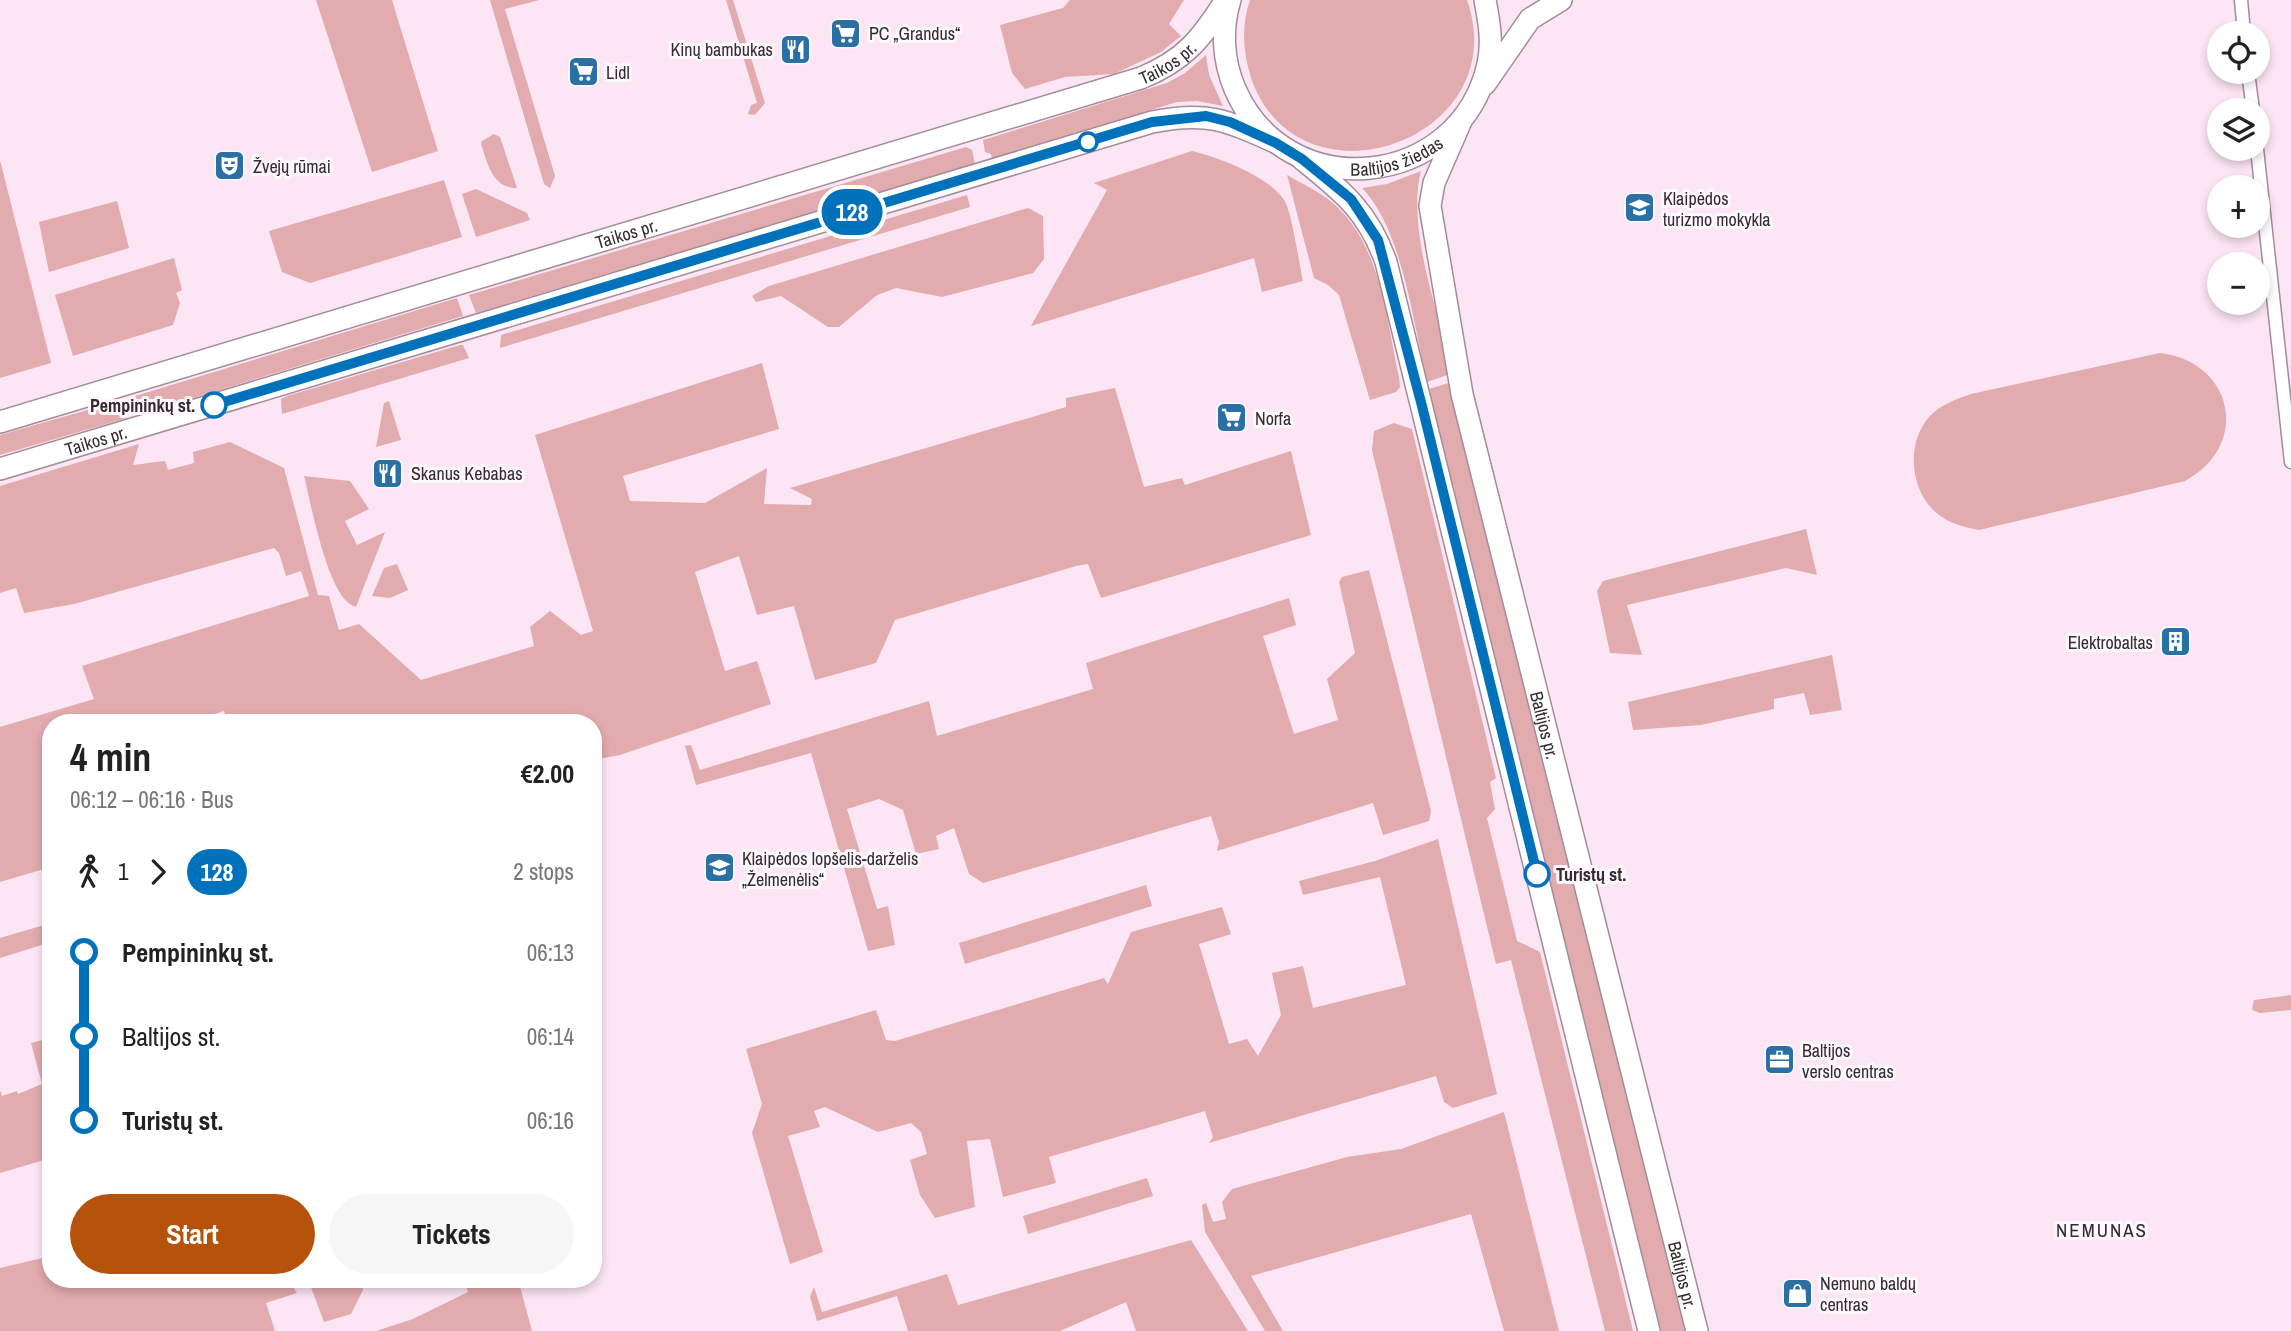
<!DOCTYPE html>
<meta charset="utf-8">
<style>
:root{--surface:#fff;--page:#f6f6f6;--text:#222;--muted:#767676;--accent:#b45309}
body{margin:0;font-family:"Archivo Narrow",sans-serif;background:var(--page);color:var(--text);height:100vh;display:flex;flex-direction:column;font-size:26px;white-space:nowrap}
*{box-sizing:border-box;margin:0}
p{font-size:23px;color:var(--muted)}
.icon{flex:none;width:38px;height:38px;fill:none;stroke:currentColor;stroke-width:2;stroke-linecap:round;stroke-linejoin:round}
.map{position:relative;flex:1;overflow:hidden}
.panel{position:absolute;left:42px;top:714px;width:560px;height:574px;display:flex;flex-direction:column;background:var(--surface);border-radius:28px;box-shadow:0 4px 10px #0003}
.panel>*{flex:none}
.badge{padding:0 14px;border-radius:23px;font-size:24px;line-height:46px}
.buttons{position:absolute;left:2207px;top:21px;display:grid;gap:14px}
.buttons a{display:grid;place-items:center;width:63px;height:63px;border-radius:50%;background:var(--surface);box-shadow:0 4px 10px #0003;font-size:35px}
.map>.badge{position:absolute;translate:-50% -50%;box-shadow:0 0 0 4px #fff}
.legs{display:flex;align-items:center;gap:10px;height:77px;padding:0 28px;font-size:23px}
.legs p{margin-inline-start:auto}
.headline{display:flex;align-items:center;justify-content:space-between;height:119px;padding:0 28px}
h1{font-size:38px;font-weight:800;line-height:52px}
.button{display:flex;gap:14px;margin-top:auto;padding:14px 28px}
.button a{flex:1;height:80px;border-radius:42px;background:var(--accent);color:#fff;font-size:28px;font-weight:800;line-height:80px;text-align:center}
.button a+a{background:var(--page);color:var(--text)}
ul{padding:0 28px;list-style:none}
li{display:flex;align-items:center;gap:24px;height:84px;font-size:26px}
li i{display:grid;place-items:center;width:10px;height:100%;margin:0 9px;background:currentColor}
li i::after{content:'';width:18px;height:18px;margin:-9px;border:5px solid;border-radius:50%;background:var(--surface)}
li p{margin-inline-start:auto}
li:first-child i{background:linear-gradient(#0000 50%,currentColor 0)}
li:last-child i{background:linear-gradient(currentColor 50%,#0000 0)}
.map>svg:first-child{display:block}
</style>
<div class="map">
<svg width="2291" height="1331" viewBox="0 0 2291 1331">
<rect width="100%" height="100%" fill="#fce5f4"/>
<path fill="#e2abad" d="M 316,0 L 392,0 L 438,151 L 372,172 Z
M 490,0 L 539,0 L 505,9 L 555,176 L 550,188 L 544,184 Z
M 726,0 L 733,0 L 765,103 L 755,115 L 748,114 L 751,105 L 757,103 Z
M 1070,0 L 1184,0 L 1169,24 L 1181,36 L 1161,52 L 1114,74 L 1065,77 L 1025,89 L 1012,73 L 1000,25 L 1063,8 Z
M 1250,0 L 1467,0 C 1516,140 1299,216 1251,78 C 1243,52 1241,26 1250,0 Z
M 1206,55 L 1209,75 L 1223,106 L 1197,101 L 1177,102 L 992,159 L 991,154 L 985,152 L 983,140 L 1167,83 L 1185,73 Z
M 494,134 L 500,137 L 517,188 C 492,188 488,164 481,144 L 482,141 Z
M 966,147 L 972,150 L 975,164 L 476,313 L 469,295 Z
M 1192,151 C 1218,157 1270,177 1284,200 C 1292,212 1299,263 1303,281 L 1262,292 L 1254,258 L 1031,326 L 1107,190 L 1094,183 Z
M 0,160 L 51,363 L 0,378 Z
M 1421,171 C 1406,228 1439,315 1453,373 L 1427,382 C 1414,326 1402,228 1362,188 L 1387,184 Z
M 1287,175 C 1301,183 1316,190 1329,200 C 1381,240 1386,319 1399,377 L 1400,387 L 1396,392 L 1370,400 L 1339,295 L 1328,285 L 1314,278 Z
M 444,180 L 462,237 L 310,283 L 282,272 L 269,231 Z
M 476,189 L 527,213 L 530,220 L 476,237 L 462,194 Z
M 967,195 L 970,207 L 500,348 L 501,335 Z
M 117,201 L 129,248 L 49,272 L 39,222 Z
M 1028,208 L 1043,216 L 1044,259 L 1033,273 L 942,297 L 896,288 L 877,295 L 839,327 L 828,327 L 781,296 L 756,302 L 752,296 L 769,286 Z
M 174,258 L 182,290 L 176,293 L 180,303 L 173,325 L 73,356 L 55,295 Z
M 457,298 L 463,316 L 137,415 L 132,397 Z
M 460,345 L 463,345 L 469,358 L 282,414 L 281,399 L 287,396 Z
M 2160,353 C 2234,362 2251,445 2185,481 L 1979,530 C 1964,527 1951,524 1939,515 C 1910,493 1905,445 1929,417 C 1940,405 1956,399 1971,394 Z
M 762,363 L 779,429 L 623,476 L 630,501 L 705,503 L 767,468 L 764,504 L 811,505 L 812,499 L 790,488 L 1066,407 L 1066,398 L 1115,388 L 1144,487 L 1182,478 L 1185,485 L 1291,451 L 1311,535 L 1101,598 L 1088,564 L 1076,566 L 895,620 L 876,663 L 815,680 L 794,606 L 757,615 L 739,556 L 695,572 L 725,671 L 757,661 L 771,704 L 620,755 L 593,760 L 593,723 L 228,723 L 224,711 L 184,723 L 51,723 L 51,867 L 0,882 L 0,727 L 94,699 L 82,666 L 309,596 L 301,571 L 286,576 L 279,553 L 274,548 L 74,604 L 24,613 L 16,588 L 0,593 L 0,486 L 139,444 L 133,465 L 165,461 L 168,470 L 194,463 L 193,452 L 230,442 L 284,468 L 318,595 L 329,596 L 339,630 L 359,624 L 421,680 L 534,646 L 530,627 L 550,611 L 581,635 L 593,631 L 535,435 Z
M 1455,381 L 1688,1331 L 1661,1331 L 1429,389 Z
M 122,400 L 127,418 L 0,455 L 0,435 Z
M 389,401 L 401,440 L 376,447 L 384,403 Z
M 1394,423 L 1412,429 L 1496,778 L 1490,782 L 1495,809 L 1487,818 L 1517,941 L 1540,952 L 1633,1331 L 1605,1331 L 1511,960 L 1496,964 L 1372,450 L 1374,431 Z
M 304,476 L 350,481 L 369,509 L 345,521 L 357,545 L 385,532 L 356,607 C 328,601 311,503 304,476 Z
M 1806,529 L 1817,575 L 1786,568 L 1627,605 L 1642,655 L 1610,653 L 1597,591 L 1603,581 Z
M 397,564 L 408,590 L 390,598 L 372,596 L 384,568 Z
M 1369,570 L 1431,811 L 1429,821 L 1383,835 L 1373,803 L 1217,851 L 1219,842 L 1211,816 L 983,883 L 969,874 L 954,828 L 936,836 L 939,849 L 916,854 L 903,810 L 879,799 L 847,809 L 877,909 L 888,906 L 895,945 L 868,951 L 811,753 L 696,785 L 685,746 L 691,745 L 700,770 L 929,701 L 937,736 L 1093,689 L 1086,663 L 1289,598 L 1296,625 L 1263,636 L 1294,734 L 1338,720 L 1327,679 L 1355,653 L 1339,582 L 1342,577 Z
M 1832,655 L 1842,710 L 1810,715 L 1804,693 L 1774,699 L 1774,709 L 1701,725 L 1633,730 L 1628,702 Z
M 1438,839 L 1497,1094 L 1453,1108 L 1444,1102 L 1436,1076 L 1209,1143 L 1213,1137 L 1205,1111 L 1049,1157 L 1056,1183 L 1003,1197 L 990,1139 L 967,1141 L 975,1207 L 935,1218 L 920,1195 L 910,1160 L 927,1154 L 921,1132 L 911,1123 L 878,1132 L 825,1107 L 814,1111 L 820,1127 L 788,1136 L 823,1252 L 790,1264 L 752,1133 L 762,1104 L 746,1049 L 876,1010 L 886,1040 L 895,1041 L 1104,978 L 1108,984 L 1131,932 L 1222,907 L 1231,934 L 1199,944 L 1229,1044 L 1247,1039 L 1258,1056 L 1281,1015 L 1272,973 L 1303,966 L 1313,1008 L 1406,985 L 1380,877 L 1303,895 L 1299,881 L 1375,861 Z
M 1146,885 L 1152,906 L 965,964 L 959,943 Z
M 51,923 L 51,942 L 0,958 L 0,938 Z
M 2291,995 L 2291,1010 L 2260,1013 L 2252,1010 L 2254,1000 Z
M 51,1038 L 51,1158 L 0,1173 L 0,1090 L 2,1096 L 17,1091 L 18,1094 L 42,1084 L 31,1043 Z
M 1504,1112 L 1559,1331 L 1504,1331 L 1471,1214 L 1251,1276 L 1283,1331 L 1265,1331 L 1205,1232 L 1202,1205 L 1206,1203 L 1213,1222 L 1226,1219 L 1222,1202 L 1232,1189 L 1347,1157 L 1401,1149 Z
M 1147,1178 L 1153,1196 L 1028,1234 L 1023,1216 Z
M 1191,1240 L 1248,1331 L 1136,1331 L 1126,1302 L 1060,1331 L 908,1331 L 897,1296 L 817,1321 L 810,1297 L 814,1287 L 822,1312 L 947,1274 L 958,1305 Z
M 51,1256 L 51,1279 L 288,1279 L 297,1293 L 266,1303 L 275,1331 L 0,1331 L 0,1268 Z
M 313,1279 L 362,1279 L 363,1290 L 351,1314 L 324,1322 L 309,1282 Z
M 464,1279 L 518,1279 L 532,1331 L 376,1331 L 413,1319 L 468,1292 Z"/>
<g fill="none" stroke-linecap="round" stroke-linejoin="round">
<defs>
<path id="minor" d="M 2241,0 L 2244,33
M 2248,72 L 2253,110
M 2257,149 L 2291,462"/>
<g id="primary">
<path d="M 1485,84 L 1530,19 L 1561,0"/>
<path id="s1" d="M 0,422 L 1141,78 C 1185,60 1201,39 1226,0"/>
<path id="s2" d="M 0,469 L 1152,122 C 1207,111 1226,120 1275,142"/>
</g>
<g id="trunk">
<path id="s3" d="M 1230,0 C 1221,29 1223,61 1235,89 C 1287,208 1460,189 1488,64 C 1493,42 1489,21 1485,0"/>
<path id="s4" d="M 1461,121 L 1434,183 L 1430,206 L 1462,394 L 1697,1331"/>
<path d="M 1302,159 C 1343,192 1368,211 1386,262 L 1649,1331"/>
</g>
</defs>
<use href="#minor" stroke="#a28c9a" stroke-width="15"/>
<use href="#primary" stroke="#a28c9a" stroke-width="24"/>
<use href="#trunk" stroke="#a28c9a" stroke-width="24"/>
<use href="#minor" stroke="#fff" stroke-width="12"/>
<use href="#primary" stroke="#fff" stroke-width="21"/>
<use href="#trunk" stroke="#fff" stroke-width="21"/>
</g>
<g fill="none" stroke-linecap="round" stroke-linejoin="round">
<defs>
<path id="line-1" d="M 214,405 L 1152,122 L 1206,116 L 1230,122 L 1276,143 L 1302,159 L 1351,199 L 1378,240 L 1422,406 L 1537,874"/>
</defs>
<use href="#line-1" stroke="#fff" stroke-width="16"/>
<use href="#line-1" stroke="#0072bc" stroke-width="10"/>
</g>
<defs>
<symbol id="supermarket-square" viewBox="-11 -11 22 22"><rect x="-9" y="-9" width="18" height="18" rx="4" fill="#2b70a5" stroke="#fdf8fb"/><path d="M-6-5.5h2.5l.6 2H6L4.5 2H-2.5L-4.4-4H-6ZM-1.5 3.2a1.3 1.3 0 1 0 .1 0ZM3 3.2a1.3 1.3 0 1 0 .1 0Z" fill="#fff"/></symbol>
<symbol id="restaurant-square" viewBox="-11 -11 22 22"><rect x="-9" y="-9" width="18" height="18" rx="4" fill="#2b70a5" stroke="#fdf8fb"/><path d="M-5-6h1v4h1v-4h1v4h1v-4h1v5L-1.5 .5V6h-2V.5L-5-1ZM5-6V6H3V1.5H1.5Q1.5-4 5-6Z" fill="#fff"/></symbol>
<symbol id="theatre-square" viewBox="-11 -11 22 22"><rect x="-9" y="-9" width="18" height="18" rx="4" fill="#2b70a5" stroke="#fdf8fb"/><path d="M-5-5.5Q0-4 5-5.5V0Q5 5 0 6Q-5 5-5 0ZM-3.3-2.5H-1v1.5H-3.3ZM1-2.5H3.3v1.5H1ZM-2.8 1Q0 5.5 2.8 1Z" fill="#fff"/></symbol>
<symbol id="school-square" viewBox="-11 -11 22 22"><rect x="-9" y="-9" width="18" height="18" rx="4" fill="#2b70a5" stroke="#fdf8fb"/><path d="M0-5L7-2L0 1L-7-2ZM-4 1L0 2.5L4 1V4Q0 6-4 4Z" fill="#fff"/></symbol>
<symbol id="building-square" viewBox="-11 -11 22 22"><rect x="-9" y="-9" width="18" height="18" rx="4" fill="#2b70a5" stroke="#fdf8fb"/><path d="M-4-6H4V6H1V3H-1V6H-4ZM-2.5-4.3h1.7v1.8h-1.7ZM.8-4.3h1.7v1.8H.8ZM-2.5-1h1.7V.8h-1.7ZM.8-1h1.7V.8H.8Z" fill="#fff"/></symbol>
<symbol id="office-square" viewBox="-11 -11 22 22"><rect x="-9" y="-9" width="18" height="18" rx="4" fill="#2b70a5" stroke="#fdf8fb"/><path d="M-6-3h4V-5.5h4V-3h4V5H-6ZM-1-4.5V-3h2v-1.5ZM-6 0V1H6V0Z" fill="#fff"/></symbol>
<symbol id="shop-square" viewBox="-11 -11 22 22"><rect x="-9" y="-9" width="18" height="18" rx="4" fill="#2b70a5" stroke="#fdf8fb"/><path d="M-5-2.5h2.3a2.7 3.5 0 0 1 5.4 0H5L5.5 6h-11ZM-1.5-2.5h3a1.5 2.3 0 0 0-3 0Z" fill="#fff"/></symbol>
</defs>
<g fill-rule="evenodd">
<use href="#supermarket-square" x="828" y="16" width="35" height="35"/>
<use href="#restaurant-square" x="778" y="32" width="35" height="35"/>
<use href="#supermarket-square" x="566" y="54" width="35" height="35"/>
<use href="#theatre-square" x="212" y="148" width="35" height="35"/>
<use href="#school-square" x="1622" y="190" width="35" height="35"/>
<use href="#supermarket-square" x="1214" y="400" width="35" height="35"/>
<use href="#restaurant-square" x="370" y="456" width="35" height="35"/>
<use href="#building-square" x="2158" y="624" width="35" height="35"/>
<use href="#school-square" x="702" y="850" width="35" height="35"/>
<use href="#office-square" x="1762" y="1042" width="35" height="35"/>
<use href="#shop-square" x="1780" y="1276" width="35" height="35"/>
</g>
<g fill="#fff" stroke="#0072bc" stroke-width="3.5">
<circle cx="1088" cy="142" r="9"/>
<circle cx="214" cy="405" r="12"/>
<circle cx="1537" cy="874" r="12"/>
</g>
<g text-anchor="middle" dominant-baseline="central" stroke-width="6" stroke-linejoin="round" paint-order="stroke">
<g font-size="18" fill="#342b31" stroke="#fdf8fb" text-anchor="start">
<text x="869" y="33">PC „Grandus“</text>
<text x="773" y="49" text-anchor="end">Kinų bambukas</text>
<text x="606" y="72">Lidl</text>
<text x="253" y="166">Žvejų rūmai</text>
<text x="1663" y="198">Klaipėdos<tspan x="1663" dy="21">turizmo mokykla</tspan></text>
<text x="1255" y="418">Norfa</text>
<text x="411" y="473">Skanus Kebabas</text>
<text x="2153" y="642" text-anchor="end">Elektrobaltas</text>
<text x="742" y="858">Klaipėdos lopšelis-darželis<tspan x="742" dy="21">„Želmenėlis“</tspan></text>
<text x="1802" y="1050">Baltijos<tspan x="1802" dy="21">verslo centras</tspan></text>
<text x="1820" y="1283">Nemuno baldų<tspan x="1820" dy="21">centras</tspan></text>
</g>
<g font-size="18" fill="#342b31" stroke="#fdf8fb">
<text stroke="none"><textPath href="#s1" startOffset="1222">Taikos pr.</textPath></text>
<text stroke="none"><textPath href="#s3" startOffset="287">Baltijos žiedas</textPath></text>
<text stroke="none"><textPath href="#s1" startOffset="654">Taikos pr.</textPath></text>
<text stroke="none"><textPath href="#s2" startOffset="100">Taikos pr.</textPath></text>
<text stroke="none"><textPath href="#s4" startOffset="623">Baltijos pr.</textPath></text>
<text stroke="none"><textPath href="#s4" startOffset="1190">Baltijos pr.</textPath></text>
</g>
<g font-size="18" font-weight="bold" fill="#342b31" stroke="#fdf8fb" text-anchor="end">
<text x="195" y="405">Pempininkų st.</text>
<text x="1556" y="874" text-anchor="start">Turistų st.</text>
</g>
<g font-size="19" letter-spacing="2" fill="#342b31" stroke="#fdf8fb">
<text x="2102" y="1230">NEMUNAS</text>
</g>
</g>
</svg>
<div class="buttons">
<a><svg class="icon" aria-label="locate" viewBox="0 0 24 24"><circle cx="12" cy="12" r="6"/><path d="M12 2v4M12 18v4M2 12h4M18 12h4"/></svg></a>
<a><svg class="icon" aria-label="layers" viewBox="0 0 24 24"><path d="M12 4l9 5-9 5-9-5zM3 14l9 5 9-5"/></svg></a>
<a>+</a>
<a>−</a>
</div>
<b class="badge" style="left:852px;top:212px;background:#0072bc;color:#fff">128</b>
<section class="panel">
<div class="headline"><div><h1>4 min</h1><p>06:12 – 06:16 · Bus</p></div><b>€2.00</b></div>
<div class="legs"><svg class="icon" aria-label="walk" viewBox="0 0 24 24"><circle cx="13" cy="4" r="2"/><path d="M13 8l-2 6 4 7M11 14l-3 7M7 12l3-4h3l4 4"/></svg>1<svg class="icon" aria-label="forward" viewBox="0 0 24 24"><path d="M9 5l7 7-7 7"/></svg><b class="badge" style="background:#0072bc;color:#fff">128</b><p>2 stops</p></div>
<ul>
<li><i style="color:#0072bc"></i><b>Pempininkų st.</b><p>06:13</p></li>
<li><i style="color:#0072bc"></i><span>Baltijos st.</span><p>06:14</p></li>
<li><i style="color:#0072bc"></i><b>Turistų st.</b><p>06:16</p></li>
</ul>
<div class="button"><a>Start</a><a>Tickets</a></div>
</section>
</div>
